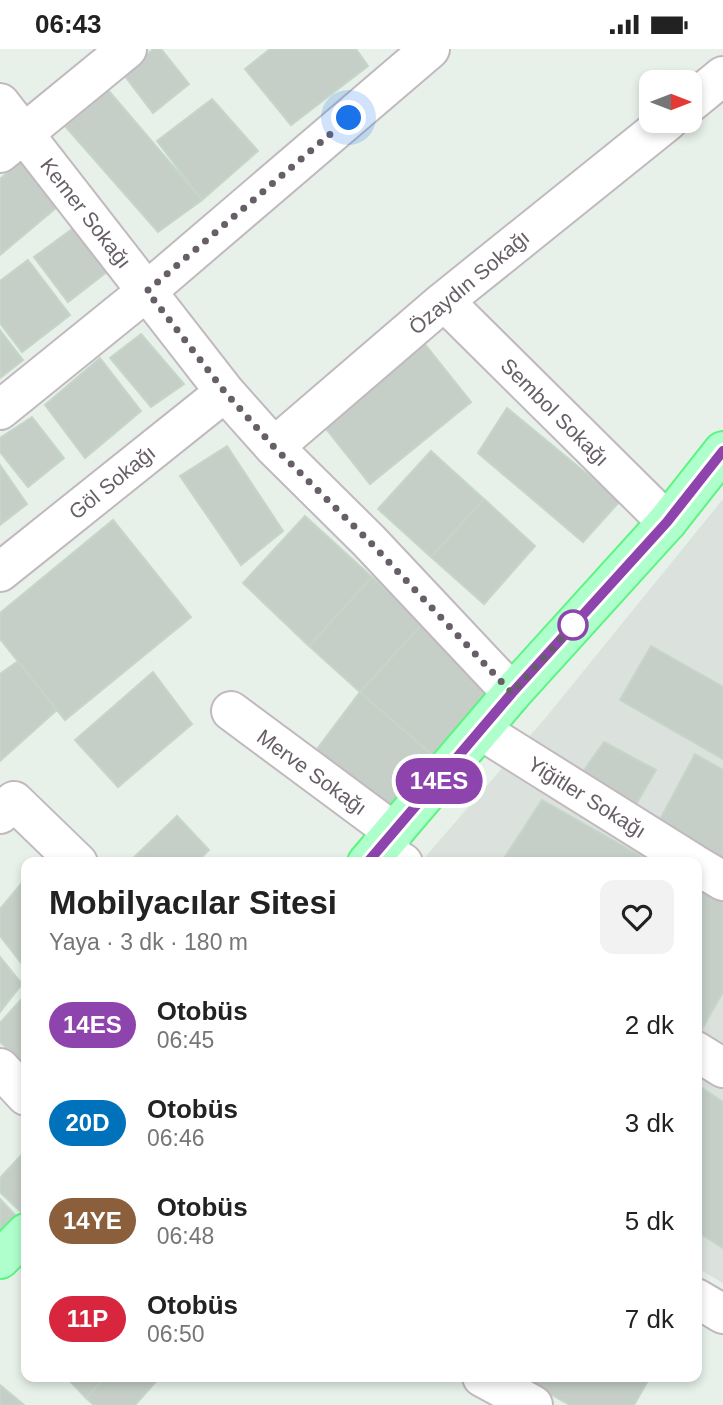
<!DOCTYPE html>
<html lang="tr">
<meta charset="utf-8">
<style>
:root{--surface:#fff;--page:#f2f2f2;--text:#222;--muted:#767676}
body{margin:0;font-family:Arial,sans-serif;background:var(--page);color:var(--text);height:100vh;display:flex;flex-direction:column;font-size:26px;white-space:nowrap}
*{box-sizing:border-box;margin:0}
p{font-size:23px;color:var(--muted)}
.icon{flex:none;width:38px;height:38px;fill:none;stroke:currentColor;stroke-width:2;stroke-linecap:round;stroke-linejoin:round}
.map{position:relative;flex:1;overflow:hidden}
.details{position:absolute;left:21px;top:808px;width:681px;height:525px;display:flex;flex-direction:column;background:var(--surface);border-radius:14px;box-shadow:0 4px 10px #0003}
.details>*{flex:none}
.badge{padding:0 14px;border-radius:23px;font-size:24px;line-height:46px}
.needle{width:46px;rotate:90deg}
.fabs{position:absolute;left:639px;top:21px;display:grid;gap:14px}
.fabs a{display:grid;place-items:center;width:63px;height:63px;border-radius:14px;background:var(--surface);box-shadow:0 4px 10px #0003;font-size:35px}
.you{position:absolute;width:35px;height:35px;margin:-18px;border:5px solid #fff;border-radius:50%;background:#1a73e8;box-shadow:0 0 0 10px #1a73e833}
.map>.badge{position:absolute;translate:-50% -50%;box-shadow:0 0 0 4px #fff}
.round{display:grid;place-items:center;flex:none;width:74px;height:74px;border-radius:14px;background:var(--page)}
.headline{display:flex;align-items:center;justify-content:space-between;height:119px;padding:0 28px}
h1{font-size:33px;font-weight:600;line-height:52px}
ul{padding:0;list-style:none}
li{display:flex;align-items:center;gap:21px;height:98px;padding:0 28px}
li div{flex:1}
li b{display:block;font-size:26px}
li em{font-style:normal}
li .badge{min-width:77px;font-weight:700;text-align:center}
.status{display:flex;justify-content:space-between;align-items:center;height:49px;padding:0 35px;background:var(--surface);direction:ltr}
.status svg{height:19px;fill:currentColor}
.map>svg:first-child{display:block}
</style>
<div class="status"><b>06:43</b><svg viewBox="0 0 49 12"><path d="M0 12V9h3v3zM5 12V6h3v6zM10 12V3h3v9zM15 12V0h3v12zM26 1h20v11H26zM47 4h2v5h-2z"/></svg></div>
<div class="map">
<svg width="723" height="1356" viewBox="0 0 723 1356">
<rect width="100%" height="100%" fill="#e7f1ea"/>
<path fill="#dbe2dd" d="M 723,450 L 723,1234 L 697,1219 L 696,814 L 420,814 L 547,667 Z"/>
<path fill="#c5cfc7" stroke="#c5d6c9" stroke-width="2" d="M 154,0 L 161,0 L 189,35 L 153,64 L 121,22 Z
M 270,0 L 356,0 L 368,17 L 291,76 L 245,20 Z
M 108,41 L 202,151 L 158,183 L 65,77 Z
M 212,50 L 258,102 L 202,151 L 157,92 Z
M 24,109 L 62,154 L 0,206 L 0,130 Z
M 75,178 L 108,222 L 68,253 L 34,208 Z
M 28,211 L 70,266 L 22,303 L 0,274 L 0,232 Z
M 0,281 L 23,311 L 0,329 Z
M 141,285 L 184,335 L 151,358 L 110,309 Z
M 424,294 L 471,353 L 370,435 L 323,376 Z
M 100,309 L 141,362 L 85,409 L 45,356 Z
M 507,359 L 620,452 L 583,493 L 478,404 Z
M 32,368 L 64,409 L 28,438 L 0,403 L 0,389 Z
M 227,397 L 283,482 L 241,516 L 180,427 Z
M 431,402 L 484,450 L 431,508 L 378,460 Z
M 0,416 L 27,455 L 0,476 Z
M 484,450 L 535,497 L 484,555 L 431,508 Z
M 305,467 L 372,528 L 309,597 L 243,534 Z
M 113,471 L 191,568 L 65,671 L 0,590 L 0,564 Z
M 372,528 L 423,574 L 360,643 L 309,597 Z
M 423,574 L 499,643 L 439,712 L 360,643 Z
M 651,597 L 723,638 L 723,710 L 620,651 Z
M 18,612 L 57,661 L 0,712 L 0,625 Z
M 153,623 L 192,675 L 118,738 L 75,691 Z
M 360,643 L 439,712 L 392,769 L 314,704 Z
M 604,693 L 656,721 L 634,759 L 577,731 Z
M 695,705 L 723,721 L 723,814 L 656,778 Z
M 542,751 L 653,814 L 501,814 Z
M 177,767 L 209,801 L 196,814 L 128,814 Z
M 26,829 L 26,920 L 0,887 L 0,860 Z
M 696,838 L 723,853 L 723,943 L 698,987 Z
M 0,908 L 22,935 L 0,963 Z
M 26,945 L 26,1017 L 0,993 L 0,974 Z
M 696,1035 L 723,1053 L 723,1199 L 696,1182 Z
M 26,1101 L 26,1168 L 0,1143 L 0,1129 Z
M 0,1150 L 16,1167 L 0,1182 Z
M 66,1328 L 106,1328 L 86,1349 Z
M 106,1328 L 160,1328 L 135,1356 L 94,1356 L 86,1349 Z
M 527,1328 L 650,1328 L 634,1356 L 570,1356 L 525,1331 Z
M 0,1336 L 24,1356 L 0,1356 Z"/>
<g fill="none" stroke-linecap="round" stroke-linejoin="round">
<defs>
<path id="minor" d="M 0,54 L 225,343 L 274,398 L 369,492 L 512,644
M 690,54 L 723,27
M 0,104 L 127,0
M 444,252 L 667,473
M 0,361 L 147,242 L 430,0
M 274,398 L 444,252 L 668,72
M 0,523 L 225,343
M 231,662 L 394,783
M 482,682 L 693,814
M 0,765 L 14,752 L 78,814
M 380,799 L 403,814
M 696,816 L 723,832
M 696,1002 L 723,1019
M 0,1019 L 26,1047
M 696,1249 L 723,1265
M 482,1328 L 533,1356"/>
<path id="major" d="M 367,814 L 512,644 L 667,473 L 723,402
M 0,1210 L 26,1184"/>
</defs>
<use href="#minor" stroke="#c1b9bf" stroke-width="42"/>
<use href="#major" stroke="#5cf581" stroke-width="42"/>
<use href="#minor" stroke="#fff" stroke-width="38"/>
<use href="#major" stroke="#aeffcb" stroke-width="38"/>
</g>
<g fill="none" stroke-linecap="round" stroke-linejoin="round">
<defs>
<path id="line" d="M 367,814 L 512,644 L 667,473 L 723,402"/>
</defs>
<use href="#line" stroke="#fff" stroke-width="16"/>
<use href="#line" stroke="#8e44ad" stroke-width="10"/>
<path stroke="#685e67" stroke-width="7" stroke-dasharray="0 12.6" d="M 349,69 L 147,242 L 225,343 L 274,398 L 369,492 L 512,644 L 581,568 L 573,576"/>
</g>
<circle fill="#fff" stroke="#8e44ad" stroke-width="3.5" cx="573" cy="576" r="14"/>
<g text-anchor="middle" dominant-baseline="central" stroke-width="5" stroke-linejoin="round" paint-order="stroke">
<g font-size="21" fill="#685e67" stroke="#fff">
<text transform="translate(86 164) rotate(52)">Kemer Sokağı</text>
<text transform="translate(469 233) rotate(-40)">Özaydın Sokağı</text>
<text transform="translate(555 363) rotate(45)">Sembol Sokağı</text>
<text transform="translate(112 433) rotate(-39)">Göl Sokağı</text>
<text transform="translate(312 723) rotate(36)">Merve Sokağı</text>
<text transform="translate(587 748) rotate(32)">Yiğitler Sokağı</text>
</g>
</g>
</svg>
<div class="fabs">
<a><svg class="needle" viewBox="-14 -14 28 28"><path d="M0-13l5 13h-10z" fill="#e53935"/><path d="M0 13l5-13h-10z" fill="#767676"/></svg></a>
</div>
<div class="you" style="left:349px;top:69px"></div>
<b class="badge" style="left:439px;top:732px;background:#8e44ad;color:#fff">14ES</b>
<section class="details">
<div class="headline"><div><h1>Mobilyacılar Sitesi</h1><p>Yaya · 3 dk · 180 m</p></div><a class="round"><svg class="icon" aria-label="heart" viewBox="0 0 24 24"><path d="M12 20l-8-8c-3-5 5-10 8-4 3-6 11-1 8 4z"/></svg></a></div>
<ul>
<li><span class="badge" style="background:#8e44ad;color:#fff">14ES</span><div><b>Otobüs</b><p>06:45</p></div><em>2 dk</em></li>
<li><span class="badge" style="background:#0072bc;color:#fff">20D</span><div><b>Otobüs</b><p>06:46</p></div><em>3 dk</em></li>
<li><span class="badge" style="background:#8b5e3c;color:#fff">14YE</span><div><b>Otobüs</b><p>06:48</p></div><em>5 dk</em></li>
<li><span class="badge" style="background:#d7263d;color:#fff">11P</span><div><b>Otobüs</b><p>06:50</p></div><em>7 dk</em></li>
</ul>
</section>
</div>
